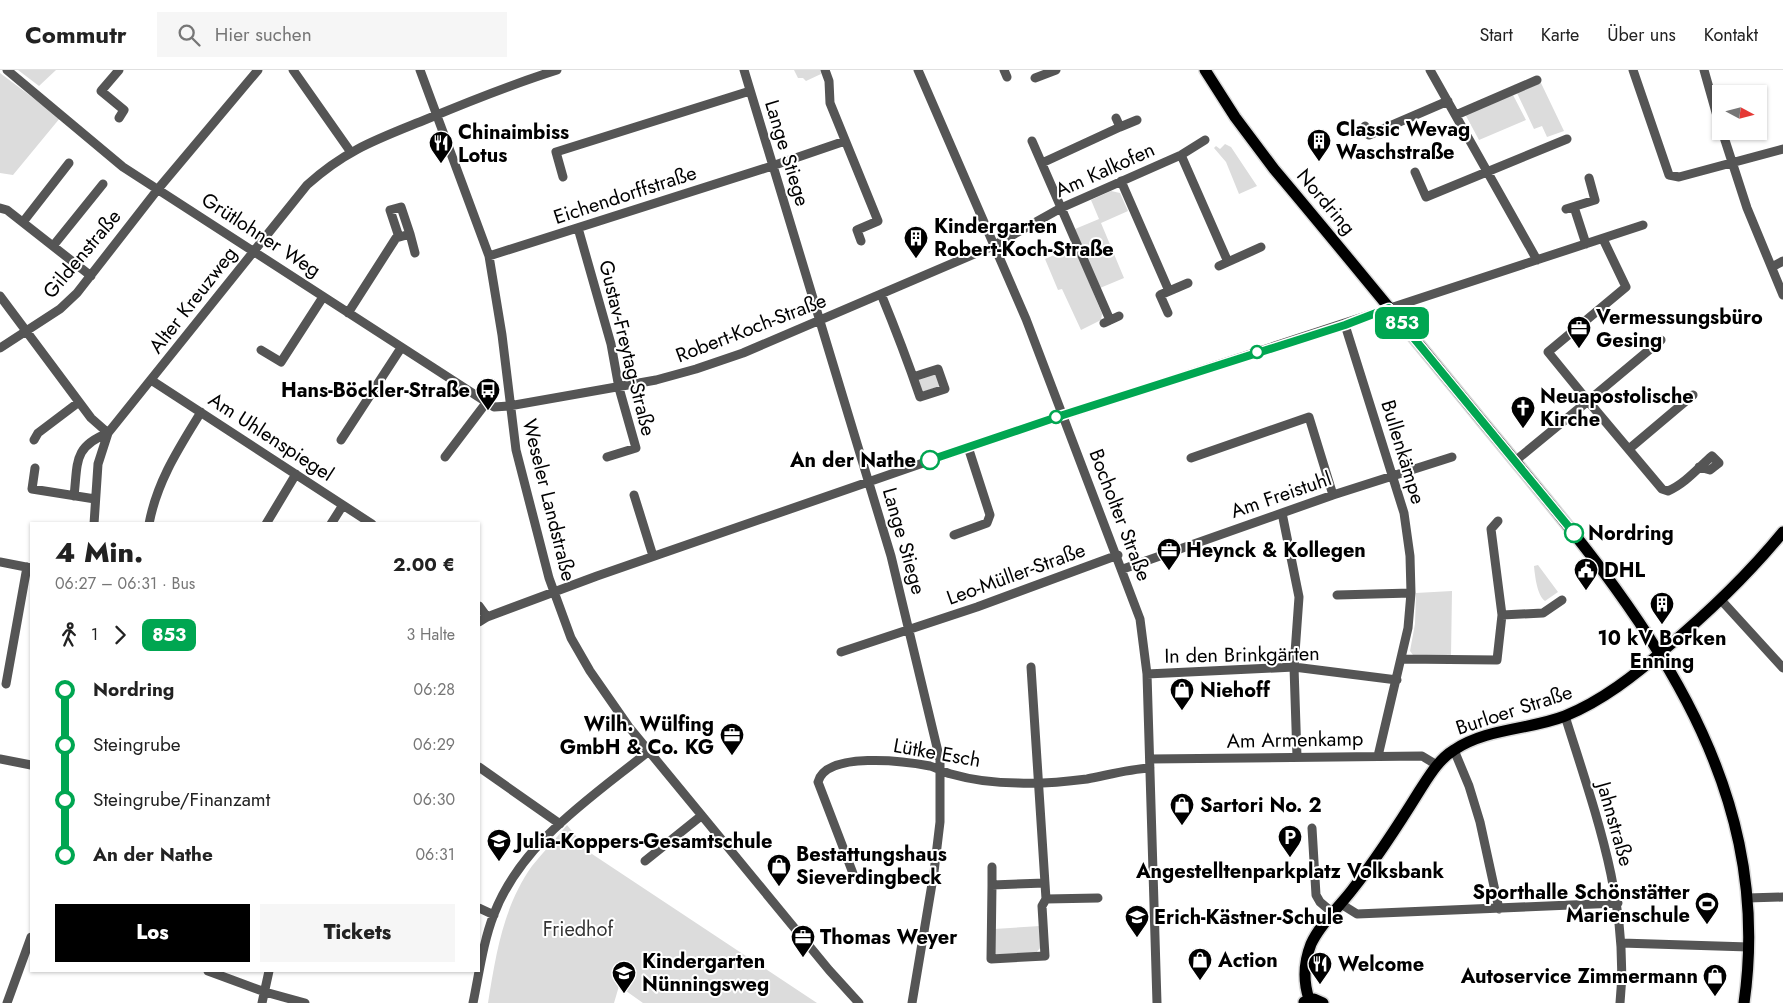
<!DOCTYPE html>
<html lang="de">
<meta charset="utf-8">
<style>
:root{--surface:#fff;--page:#f6f6f6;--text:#222;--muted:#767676;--line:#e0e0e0;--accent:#000}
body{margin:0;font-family:Jost,sans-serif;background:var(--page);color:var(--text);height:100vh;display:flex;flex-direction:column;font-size:19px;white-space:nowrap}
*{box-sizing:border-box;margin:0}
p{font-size:16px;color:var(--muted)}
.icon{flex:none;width:28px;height:28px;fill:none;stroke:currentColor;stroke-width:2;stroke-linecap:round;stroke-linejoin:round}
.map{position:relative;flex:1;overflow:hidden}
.drawer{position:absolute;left:30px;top:452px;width:450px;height:450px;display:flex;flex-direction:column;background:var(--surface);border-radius:0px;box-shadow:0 1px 4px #0004}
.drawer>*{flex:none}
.badge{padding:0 10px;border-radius:8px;font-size:18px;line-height:32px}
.needle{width:32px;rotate:97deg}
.tools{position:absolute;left:1712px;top:15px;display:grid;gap:10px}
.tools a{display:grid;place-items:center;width:55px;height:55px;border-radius:0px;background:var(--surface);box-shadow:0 1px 4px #0004;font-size:25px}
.map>.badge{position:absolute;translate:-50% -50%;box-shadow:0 0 0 2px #fff}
.legs{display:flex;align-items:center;gap:8px;height:55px;padding:0 25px;font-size:16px}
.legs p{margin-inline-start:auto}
.headline{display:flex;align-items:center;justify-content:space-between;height:85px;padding:0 25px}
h1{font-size:28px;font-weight:800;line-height:38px}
.cta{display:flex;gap:10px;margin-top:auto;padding:10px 25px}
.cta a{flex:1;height:58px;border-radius:0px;background:var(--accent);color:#fff;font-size:20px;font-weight:800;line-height:58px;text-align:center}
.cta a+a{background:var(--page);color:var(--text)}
ul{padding:0 25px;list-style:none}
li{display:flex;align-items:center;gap:18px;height:55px;font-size:19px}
li i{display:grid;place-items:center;width:8px;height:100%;margin:0 6px;background:currentColor}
li i::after{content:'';width:12px;height:12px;margin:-6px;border:4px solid;border-radius:50%;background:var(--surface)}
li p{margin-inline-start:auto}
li:first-child i{background:linear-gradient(#0000 50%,currentColor 0)}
li:last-child i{background:linear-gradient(currentColor 50%,#0000 0)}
header{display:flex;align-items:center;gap:30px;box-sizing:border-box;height:70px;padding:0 25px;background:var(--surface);border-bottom:1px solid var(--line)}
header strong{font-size:24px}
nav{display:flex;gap:28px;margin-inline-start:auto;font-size:18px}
.search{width:350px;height:45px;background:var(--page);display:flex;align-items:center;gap:12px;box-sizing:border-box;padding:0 18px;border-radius:0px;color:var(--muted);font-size:19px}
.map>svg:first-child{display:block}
</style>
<header>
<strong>Commutr</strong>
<div class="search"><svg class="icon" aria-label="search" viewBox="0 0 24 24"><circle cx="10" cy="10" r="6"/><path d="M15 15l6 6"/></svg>Hier suchen</div>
<nav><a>Start</a><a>Karte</a><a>Über uns</a><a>Kontakt</a></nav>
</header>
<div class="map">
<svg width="1783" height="933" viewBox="0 0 1783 933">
<rect width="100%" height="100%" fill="#fff"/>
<path fill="#dcdcdc" d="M 18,0 L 56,0 L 39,16 Z
M 794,0 L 820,0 L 821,4 L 806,11 L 803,8 L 798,8 Z
M 0,3 L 60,48 L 13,105 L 0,103 Z
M 1541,13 L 1564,61 L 1547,67 L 1542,56 L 1534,59 L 1517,23 Z
M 1513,25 L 1526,50 L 1479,70 L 1465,44 Z
M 1225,74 L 1231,77 L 1257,116 L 1239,124 L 1226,92 L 1214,78 L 1216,76 L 1220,79 Z
M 1111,121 L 1120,123 L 1128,141 L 1101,153 L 1124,208 L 1100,218 L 1075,159 L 1099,149 L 1091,130 Z
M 1074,176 L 1102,244 L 1101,250 L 1081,260 L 1062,219 L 1058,220 L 1045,189 Z
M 936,303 L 941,316 L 922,322 L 918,309 Z
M 1538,495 L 1558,522 L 1545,531 C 1537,525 1535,506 1534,496 Z
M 1452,521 L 1451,586 L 1413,585 L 1410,581 L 1415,554 L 1416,523 Z
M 567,755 L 589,782 L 817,933 L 643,933 L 619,916 L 614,933 L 488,933 C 496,884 503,837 532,796 C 543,782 556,769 567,755 Z
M 1040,856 L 1041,877 L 1034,885 L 997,886 L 995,883 L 994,859 Z"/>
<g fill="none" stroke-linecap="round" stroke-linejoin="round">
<defs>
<path id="major" d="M 1205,0 L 1235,47 L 1274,99 C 1344,182 1413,267 1482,351 C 1623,522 1778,694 1744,933
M 1309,929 C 1303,911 1304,892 1311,874 C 1320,854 1339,837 1352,820 C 1377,788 1399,754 1420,720 C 1429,706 1439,689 1454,680 C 1487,658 1529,660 1565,646 C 1602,631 1635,605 1665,579 C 1708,543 1747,506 1783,462
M 1304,932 L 1314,929 L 1323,933"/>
</defs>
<use href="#major" stroke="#dbdbdb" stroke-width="14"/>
<path stroke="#555" stroke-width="9" d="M 7,0 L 123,97 L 494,337 L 509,336 L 656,310 L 696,299 L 743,283 L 993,176 L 1061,138 L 1181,85 L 1205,70
M 293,0 L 350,81
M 420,0 L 489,186 L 502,265 L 516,380 L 549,508 L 571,568 L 590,601 L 629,657 L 829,900 L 859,933
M 744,0 L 891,486 L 940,690 L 940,752 L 934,802 L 912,933
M 825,0 L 829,11 L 830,33 L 878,151 L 857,160 L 861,171
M 918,0 L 1026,249 L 1140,549 L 1147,604 L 1157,933
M 1004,0 L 1007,7
M 1430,0 L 1537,190
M 1633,0 L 1669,105 L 1679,107 L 1783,79
M 1704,0 L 1721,60
M 1035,8 L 1056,0
M 1456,45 L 1537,10
M 119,48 L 124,40 L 101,21 L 119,0
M 1116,48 L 1120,57 L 1137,50
M 1365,56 L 1369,65 L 1448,31
M 1722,61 L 1747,138 L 1783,225
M 1032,71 L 1110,250
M 1181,85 L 1228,192
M 1042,93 L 1120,57
M 1415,102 L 1426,127 L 1567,69
M 563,107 L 556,82 L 750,21
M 1121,111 L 1169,221
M 1574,137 L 1586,174
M 0,138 L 7,140 L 91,206
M 1566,139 L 1595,130 L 1589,108
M 23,152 L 69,93
M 578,158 L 611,274 L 619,318 L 636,378 L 607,387
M 399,167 L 390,140 L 401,137 L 410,164
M 53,176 L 103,114
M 489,186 L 772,96 L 845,71
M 1219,196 L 1261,177
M 1772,197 L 1783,191
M 881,224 C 895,258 908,292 920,327 L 945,319 L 938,299 L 913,307
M 0,226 L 91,348 L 108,363
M 348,243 L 396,168 L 410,164 L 415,183
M 1168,243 L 1160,225 L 1188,213
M 1104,253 L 1119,246
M 1345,255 L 1404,443 L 1410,486 L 1411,523 L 1408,558 L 1378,686
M 1661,270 L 1588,331 L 1662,419 L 1668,421 C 1685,414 1699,397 1712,386 L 1719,393 L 1710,400 L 1699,397
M 0,278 L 60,239 L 77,223 L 158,119 L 258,0
M 261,280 L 281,292 L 323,227
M 151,310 L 372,454
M 34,370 L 38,363 L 79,332
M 341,370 L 401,278
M 1629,379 L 1693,325
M 445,387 L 486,333
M 1191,388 L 1309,347 L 1333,425
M 1515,391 L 1588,331 L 1548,282 L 1626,217 L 1603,169
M 35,398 L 32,419 L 95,429
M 634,425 L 653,486
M 74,426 C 78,392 73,377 108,363
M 1282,443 L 1299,527 L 1294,597 L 1297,687
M 94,454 L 98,394 L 108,363 L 307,115 C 347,79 378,69 427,49 C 470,31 513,14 557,0
M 149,454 C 157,411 179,378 201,342
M 266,454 L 296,404
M 331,454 L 343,435
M 954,465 L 987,453 L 990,445 L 968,377
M 0,492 L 31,498
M 1123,499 L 1333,425 L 1452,387
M 1337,525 L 1411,523
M 1721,530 L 1783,598
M 479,536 L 487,547
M 1502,545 L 1543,543 L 1562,530
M 479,552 L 487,547 L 597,506 L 998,367 L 1643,155
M 841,582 L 977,537 L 1118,485
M 1402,589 L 1497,590 L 1502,545 L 1491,459 L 1498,451
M 1031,597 L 1046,829 L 1042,836 L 1045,886 L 991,889 L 992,815 L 1045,813
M 1147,604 L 1294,597 L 1397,610
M 6,614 L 27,497
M 1565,646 C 1594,739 1630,834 1620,933
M 1454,680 L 1469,716 L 1480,752 L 1499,839
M 0,689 L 31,695
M 1150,689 L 1422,686 L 1437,695
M 479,697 L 560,754
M 1312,758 L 1316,825 L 1320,832 L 1333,843
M 645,791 L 701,746
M 992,797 L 992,815
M 854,806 L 818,712 C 826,681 905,691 930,696 C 937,698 943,702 951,704 C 972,710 996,713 1018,713 C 1041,714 1064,712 1087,709 C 1108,705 1129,699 1150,698
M 1747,828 L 1783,827
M 1046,829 L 1098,828
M 1341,834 L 1357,844 L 1618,833
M 479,838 L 494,845
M 1621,873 L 1749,877
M 208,901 L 265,922 L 305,933
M 7,933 L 31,867
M 262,933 L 269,901
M 473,933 C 479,904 483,872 494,844 C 521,773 592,727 649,681"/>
<use href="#major" stroke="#000" stroke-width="11"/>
</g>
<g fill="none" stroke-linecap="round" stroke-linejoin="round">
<defs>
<path id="line-1" d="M 930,390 L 1063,345 L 1345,255 L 1389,238 L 1574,463"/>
</defs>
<use href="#line-1" stroke="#fff" stroke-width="11"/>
<use href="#line-1" stroke="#00a651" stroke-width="8"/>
</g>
<defs>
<symbol id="building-pin" viewBox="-11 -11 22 30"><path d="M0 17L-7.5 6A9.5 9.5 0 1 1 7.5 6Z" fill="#000" stroke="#fff"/><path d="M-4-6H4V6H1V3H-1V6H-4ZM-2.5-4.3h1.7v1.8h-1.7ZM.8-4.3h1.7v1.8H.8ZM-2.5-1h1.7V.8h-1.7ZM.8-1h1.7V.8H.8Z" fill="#fff"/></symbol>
<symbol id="restaurant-pin" viewBox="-11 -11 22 30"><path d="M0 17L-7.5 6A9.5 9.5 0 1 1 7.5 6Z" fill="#000" stroke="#fff"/><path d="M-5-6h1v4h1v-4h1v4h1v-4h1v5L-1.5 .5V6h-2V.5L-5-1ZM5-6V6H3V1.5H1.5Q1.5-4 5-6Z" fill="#fff"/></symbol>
<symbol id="office-pin" viewBox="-11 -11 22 30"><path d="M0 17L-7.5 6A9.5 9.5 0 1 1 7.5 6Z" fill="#000" stroke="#fff"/><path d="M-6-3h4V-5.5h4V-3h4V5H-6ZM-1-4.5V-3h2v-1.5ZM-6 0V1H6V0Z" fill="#fff"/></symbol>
<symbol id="bus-pin" viewBox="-11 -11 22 30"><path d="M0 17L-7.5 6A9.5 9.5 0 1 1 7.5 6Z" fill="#000" stroke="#fff"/><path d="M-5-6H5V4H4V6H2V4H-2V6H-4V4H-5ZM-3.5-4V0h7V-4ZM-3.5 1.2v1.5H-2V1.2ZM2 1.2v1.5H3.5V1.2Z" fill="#fff"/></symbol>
<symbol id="church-pin" viewBox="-11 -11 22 30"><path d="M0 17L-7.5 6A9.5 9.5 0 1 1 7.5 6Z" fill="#000" stroke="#fff"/><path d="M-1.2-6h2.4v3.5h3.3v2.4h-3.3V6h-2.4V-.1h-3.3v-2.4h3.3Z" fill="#fff"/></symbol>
<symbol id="civic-pin" viewBox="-11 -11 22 30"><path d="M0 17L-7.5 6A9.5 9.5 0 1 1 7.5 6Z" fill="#000" stroke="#fff"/><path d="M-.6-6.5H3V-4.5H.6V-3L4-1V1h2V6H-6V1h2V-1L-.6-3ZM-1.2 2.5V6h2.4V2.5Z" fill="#fff"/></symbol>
<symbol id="shop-pin" viewBox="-11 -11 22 30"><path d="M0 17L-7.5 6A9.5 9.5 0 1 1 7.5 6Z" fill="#000" stroke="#fff"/><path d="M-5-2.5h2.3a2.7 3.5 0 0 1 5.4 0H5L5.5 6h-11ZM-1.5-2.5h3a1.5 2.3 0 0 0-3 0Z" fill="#fff"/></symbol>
<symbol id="parking-pin" viewBox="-11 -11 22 30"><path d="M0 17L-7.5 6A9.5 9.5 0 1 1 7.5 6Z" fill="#000" stroke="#fff"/><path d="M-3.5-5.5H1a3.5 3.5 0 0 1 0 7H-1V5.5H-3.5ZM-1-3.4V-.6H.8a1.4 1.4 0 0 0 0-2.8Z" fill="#fff"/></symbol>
<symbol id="school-pin" viewBox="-11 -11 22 30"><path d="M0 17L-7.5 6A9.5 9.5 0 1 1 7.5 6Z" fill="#000" stroke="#fff"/><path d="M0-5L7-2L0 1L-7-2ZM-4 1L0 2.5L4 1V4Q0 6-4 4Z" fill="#fff"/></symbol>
<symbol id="stadium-pin" viewBox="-11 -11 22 30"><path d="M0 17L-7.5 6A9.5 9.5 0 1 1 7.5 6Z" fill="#000" stroke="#fff"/><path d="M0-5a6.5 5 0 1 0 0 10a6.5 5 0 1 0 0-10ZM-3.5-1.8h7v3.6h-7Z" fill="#fff"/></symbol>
</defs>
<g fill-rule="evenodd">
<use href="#building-pin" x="1305" y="57" width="28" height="38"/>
<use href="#restaurant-pin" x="427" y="59" width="28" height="38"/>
<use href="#building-pin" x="902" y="154" width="28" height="38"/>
<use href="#office-pin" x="1565" y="244" width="28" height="38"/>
<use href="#bus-pin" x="474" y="306" width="28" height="38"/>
<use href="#church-pin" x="1509" y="324" width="28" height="38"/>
<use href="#office-pin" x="1155" y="466" width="28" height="38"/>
<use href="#civic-pin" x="1572" y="486" width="28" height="38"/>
<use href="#building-pin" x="1648" y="520" width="28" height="38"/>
<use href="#shop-pin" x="1168" y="606" width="28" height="38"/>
<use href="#office-pin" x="718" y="651" width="28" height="38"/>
<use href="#shop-pin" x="1168" y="721" width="28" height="38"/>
<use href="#parking-pin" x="1276" y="753" width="28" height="38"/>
<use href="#school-pin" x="485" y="757" width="28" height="38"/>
<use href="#shop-pin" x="765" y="782" width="28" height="38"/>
<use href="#stadium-pin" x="1693" y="820" width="28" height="38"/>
<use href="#school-pin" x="1123" y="833" width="28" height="38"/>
<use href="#office-pin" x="789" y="853" width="28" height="38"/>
<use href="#shop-pin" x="1186" y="876" width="28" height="38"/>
<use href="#restaurant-pin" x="1306" y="880" width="28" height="38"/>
<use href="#school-pin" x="610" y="889" width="28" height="38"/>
<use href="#shop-pin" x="1701" y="892" width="28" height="38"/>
</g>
<g fill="#fff" stroke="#00a651" stroke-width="2.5">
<circle cx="1257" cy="282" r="6"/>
<circle cx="1056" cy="347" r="6"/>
<circle cx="930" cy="390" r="9"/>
<circle cx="1574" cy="463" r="9"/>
</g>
<g text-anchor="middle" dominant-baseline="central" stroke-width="4" stroke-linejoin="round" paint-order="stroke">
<g font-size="20" font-weight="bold" fill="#000" stroke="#fff" text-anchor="start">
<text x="1336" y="59">Classic Wevag<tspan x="1336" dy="23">Waschstraße</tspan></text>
<text x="458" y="62">Chinaimbiss<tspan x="458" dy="23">Lotus</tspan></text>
<text x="934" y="156">Kindergarten<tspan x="934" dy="23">Robert-Koch-Straße</tspan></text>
<text x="1596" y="247">Vermessungsbüro<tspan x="1596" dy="23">Gesing</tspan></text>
<text x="470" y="320" text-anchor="end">Hans-Böckler-Straße</text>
<text x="1540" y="326">Neuapostolische<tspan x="1540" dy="23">Kirche</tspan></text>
<text x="1186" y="480">Heynck &amp; Kollegen</text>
<text x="1604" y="500">DHL</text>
<text x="1662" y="568" text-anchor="middle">10 kV Borken<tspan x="1662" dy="23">Enning</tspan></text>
<text x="1200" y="620">Niehoff</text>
<text x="714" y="654" text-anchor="end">Wilh. Wülfing<tspan x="714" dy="23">GmbH &amp; Co. KG</tspan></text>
<text x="1200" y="735">Sartori No. 2</text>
<text x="516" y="771">Julia-Koppers-Gesamtschule</text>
<text x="796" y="784">Bestattungshaus<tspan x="796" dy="23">Sieverdingbeck</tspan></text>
<text x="1290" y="801" text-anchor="middle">Angestelltenparkplatz Volksbank</text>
<text x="1690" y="822" text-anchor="end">Sporthalle Schönstätter<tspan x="1690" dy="23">Marienschule</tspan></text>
<text x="1154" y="847">Erich-Kästner-Schule</text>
<text x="820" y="867">Thomas Weyer</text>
<text x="1218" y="890">Action</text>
<text x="642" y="891">Kindergarten<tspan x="642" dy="23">Nünningsweg</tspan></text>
<text x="1338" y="894">Welcome</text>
<text x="1698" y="906" text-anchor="end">Autoservice Zimmermann</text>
</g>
<g font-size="20" fill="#000" stroke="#fff">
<text transform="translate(787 83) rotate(73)">Lange Stiege</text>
<text transform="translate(1105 100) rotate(-24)">Am Kalkofen</text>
<text transform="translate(625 125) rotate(-18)">Eichendorffstraße</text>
<text transform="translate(1326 132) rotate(50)">Nordring</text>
<text transform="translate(261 165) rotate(33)">Grütlohner Weg</text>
<text transform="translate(82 184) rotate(-50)">Gildenstraße</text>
<text transform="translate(193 230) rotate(-52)">Alter Kreuzweg</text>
<text transform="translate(751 258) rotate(-21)">Robert-Koch-Straße</text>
<text transform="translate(627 278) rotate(76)">Gustav-Freytag-Straße</text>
<text transform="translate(271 367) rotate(33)">Am Uhlenspiegel</text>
<text transform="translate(1403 382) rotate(73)">Bullenkämpe</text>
<text transform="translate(1281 425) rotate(-19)">Am Freistuhl</text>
<text transform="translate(549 430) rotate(76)">Weseler Landstraße</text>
<text transform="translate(1120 445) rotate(69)">Bocholter Straße</text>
<text transform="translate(904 471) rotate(74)">Lange Stiege</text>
<text transform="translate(1016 504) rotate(-20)">Leo-Müller-Straße</text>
<text transform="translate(1242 585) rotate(-1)">In den Brinkgärten</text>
<text transform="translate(1514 640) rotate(-18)">Burloer Straße</text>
<text transform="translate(1295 670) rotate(-1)">Am Armenkamp</text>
<text transform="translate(937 683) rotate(10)">Lütke Esch</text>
<text transform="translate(1615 754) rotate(74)">Jahnstraße</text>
</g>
<g font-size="20" font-weight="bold" fill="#000" stroke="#fff" text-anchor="end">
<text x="916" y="390">An der Nathe</text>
<text x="1588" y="463" text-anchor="start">Nordring</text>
</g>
<g font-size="20" fill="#333" stroke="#fff">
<text x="578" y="859">Friedhof</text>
</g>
</g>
</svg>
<div class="tools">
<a><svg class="needle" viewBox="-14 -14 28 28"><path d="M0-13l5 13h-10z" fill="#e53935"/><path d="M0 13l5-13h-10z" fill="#767676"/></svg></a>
</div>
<b class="badge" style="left:1402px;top:253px;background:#00a651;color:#fff">853</b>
<section class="drawer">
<div class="headline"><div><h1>4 Min.</h1><p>06:27 – 06:31 · Bus</p></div><b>2.00 €</b></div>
<div class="legs"><svg class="icon" aria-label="walk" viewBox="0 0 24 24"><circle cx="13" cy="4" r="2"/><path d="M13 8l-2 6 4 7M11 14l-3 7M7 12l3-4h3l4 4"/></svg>1<svg class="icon" aria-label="forward" viewBox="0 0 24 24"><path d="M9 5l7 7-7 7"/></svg><b class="badge" style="background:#00a651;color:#fff">853</b><p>3 Halte</p></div>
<ul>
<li><i style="color:#00a651"></i><b>Nordring</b><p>06:28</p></li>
<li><i style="color:#00a651"></i><span>Steingrube</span><p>06:29</p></li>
<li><i style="color:#00a651"></i><span>Steingrube/Finanzamt</span><p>06:30</p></li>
<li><i style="color:#00a651"></i><b>An der Nathe</b><p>06:31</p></li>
</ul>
<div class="cta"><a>Los</a><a>Tickets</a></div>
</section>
</div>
